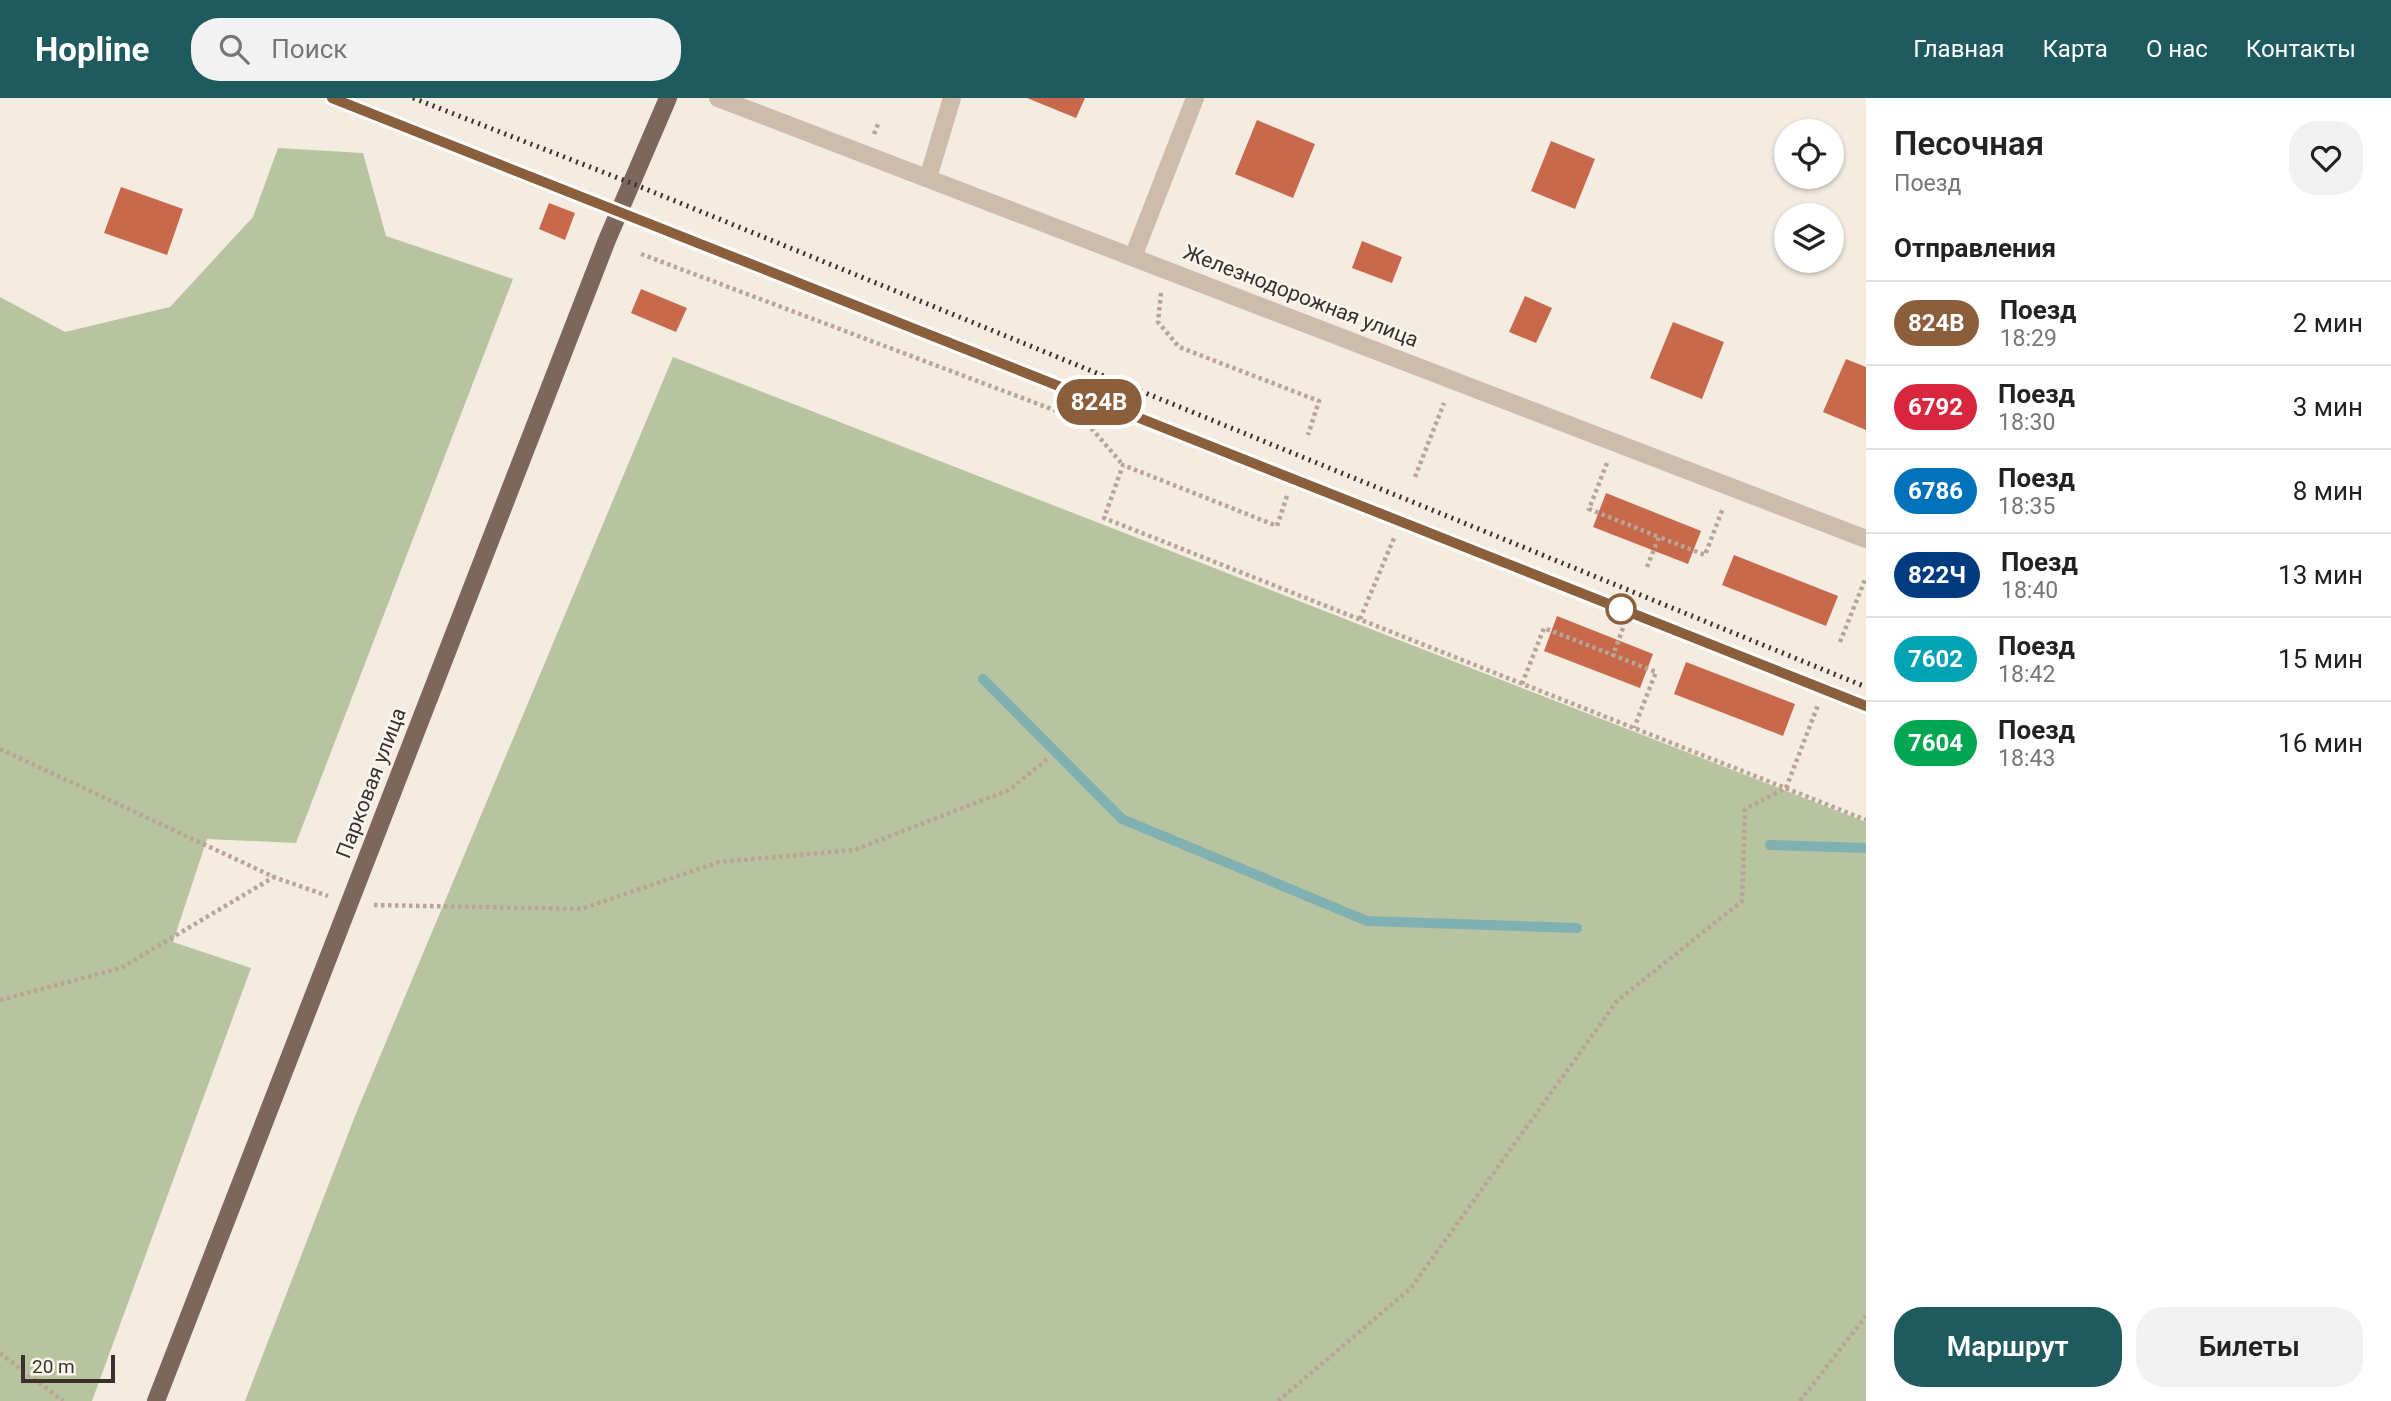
<!DOCTYPE html>
<html lang="ru">
<meta charset="utf-8">
<style>
:root{--surface:#fff;--page:#f2f2f2;--text:#222;--muted:#767676;--line:#e0e0e0;--accent:#1f5a5e}
body{margin:0;font-family:Roboto,sans-serif;background:var(--page);color:var(--text);height:100vh;display:flex;flex-direction:column;font-size:26px;white-space:nowrap}
*{box-sizing:border-box;margin:0}
p{font-size:23px;color:var(--muted)}
.icon{flex:none;width:38px;height:38px;fill:none;stroke:currentColor;stroke-width:2;stroke-linecap:round;stroke-linejoin:round}
.map{position:relative;flex:1;overflow:hidden}
.details{display:flex;flex-direction:column;background:var(--surface);width:525px}
.details>*{flex:none}
.badge{padding:0 14px;border-radius:23px;font-size:24px;line-height:46px}
.tools{position:absolute;left:1774px;top:21px;display:grid;gap:14px}
.tools a{display:grid;place-items:center;width:70px;height:70px;border-radius:50%;background:var(--surface);box-shadow:0 2px 5px #0004;font-size:35px}
.scale{position:absolute;left:21px;bottom:18px;width:94px;box-sizing:border-box;padding-left:7px;border:4px solid #3b302b;border-top:0;font-size:19px;line-height:24px;white-space:nowrap;color:#3b302b;-webkit-text-stroke:5px #fbf5ee;paint-order:stroke}
.map>.badge{position:absolute;translate:-50% -50%;box-shadow:0 0 0 4px #fff}
h2{padding:0 28px;font-size:26px;line-height:63px}
.round{display:grid;place-items:center;flex:none;width:74px;height:74px;border-radius:28px;background:var(--page)}
.head{display:flex;align-items:center;justify-content:space-between;height:119px;padding:0 28px}
h1{font-size:33px;font-weight:600;line-height:52px}
.button{display:flex;gap:14px;margin-top:auto;padding:14px 28px}
.button a{flex:1;height:80px;border-radius:28px;background:var(--accent);color:#fff;font-size:28px;font-weight:600;line-height:80px;text-align:center}
.button a+a{background:var(--page);color:var(--text)}
ul{padding:0;list-style:none}
li{display:flex;align-items:center;gap:21px;height:84px;padding:0 28px;border-top:2px solid var(--line)}
li div{flex:1}
li b{display:block;font-size:26px}
li em{font-style:normal}
li .badge{min-width:77px;font-weight:700;text-align:center}
header{display:flex;align-items:center;gap:42px;box-sizing:border-box;height:98px;padding:0 35px;background:var(--accent);color:#fff}
header strong{font-size:33px}
nav{display:flex;gap:38px;margin-inline-start:auto;font-size:24px}
.search{width:490px;height:63px;background:var(--page);display:flex;align-items:center;gap:18px;box-sizing:border-box;padding:0 24px;border-radius:28px;color:var(--muted);font-size:26px}
main{display:flex;flex:1;min-height:0}
.map>svg:first-child{display:block}
</style>
<header>
<strong>Hopline</strong>
<div class="search"><svg class="icon" aria-label="search" viewBox="0 0 24 24"><circle cx="10" cy="10" r="6"/><path d="M15 15l6 6"/></svg>Поиск</div>
<nav><a>Главная</a><a>Карта</a><a>О нас</a><a>Контакты</a></nav>
</header>
<main>
<div class="map">
<svg width="1866" height="1303" viewBox="0 0 1866 1303">
<rect width="100%" height="100%" fill="#f4ebe1"/>
<path fill="#b8c4a0" d="M 278,50 L 363,55 L 386,138 L 513,181 L 296,745 L 207,741 L 173,844 L 251,870 L 92,1303 L 0,1303 L 0,199 L 65,234 L 170,209 L 253,119 Z
M 673,259 L 1866,724 L 1866,1303 L 245,1303 L 357,1013 Z"/>
<g fill="none" stroke-linecap="round" stroke-linejoin="round">
<path stroke="#7fb0b2" stroke-width="10" d="M 983,581 L 1122,721 L 1367,823 L 1577,830
M 1770,747 L 1866,750"/>
</g>
<path fill="#c8694b" d="M 1027,0 L 1085,0 L 1076,20 Z
M 1257,22 L 1315,46 L 1293,100 L 1235,76 Z
M 1551,43 L 1595,61 L 1575,111 L 1531,93 Z
M 121,89 L 183,111 L 167,157 L 104,135 Z
M 549,105 L 575,115 L 565,142 L 539,131 Z
M 1362,143 L 1402,159 L 1392,185 L 1352,170 Z
M 641,191 L 687,210 L 676,234 L 631,215 Z
M 1525,198 L 1552,210 L 1536,245 L 1509,234 Z
M 1673,224 L 1724,244 L 1702,301 L 1650,280 Z
M 1846,261 L 1866,269 L 1866,332 L 1823,314 Z
M 1606,395 L 1701,433 L 1688,466 L 1593,429 Z
M 1734,457 L 1838,498 L 1826,528 L 1722,487 Z
M 1557,518 L 1653,556 L 1640,590 L 1544,553 Z
M 1686,564 L 1795,606 L 1783,638 L 1674,596 Z"/>
<g fill="none" stroke-linecap="round" stroke-linejoin="round">
<path stroke="#b9a596" stroke-width="4.5" stroke-dasharray="3.5 3.5" stroke-linecap="butt" d="M 874,36 L 878,26
M 641,156 L 1070,318 L 1093,332 L 1123,367
M 1161,195 L 1158,224 L 1179,249 L 1319,303 L 1308,337
M 1607,365 L 1589,411 L 1659,439
M 1415,379 L 1444,305
M 1287,398 L 1277,428 L 1123,367 L 1104,420 L 1866,722
M 1647,469 L 1659,439 L 1705,457 L 1723,410
M 1360,521 L 1394,440
M 1623,530 L 1613,557 L 1656,574 L 1634,630
M 1840,544 L 1866,479
M 1522,586 L 1544,530 L 1613,557
M 0,651 L 274,779 L 328,798
M 374,807 L 581,811 L 719,764 L 854,752 L 1009,692 L 1050,659
M 0,902 L 121,870 L 274,779
M 0,1255 L 63,1303
M 1278,1303 L 1411,1190 L 1617,903 L 1742,803 L 1745,711 L 1786,690 L 1818,607
M 1800,1303 L 1866,1218"/>
<path stroke="#cdbbac" stroke-width="18" d="M 718,0 L 1866,441
M 928,80 L 952,0
M 1133,159 L 1195,0"/>
<path stroke="#7d675c" stroke-width="18" d="M 156,1303 L 607,142 L 668,0"/>
<path stroke="#3b302b" stroke-width="5" stroke-dasharray="2 5" stroke-linecap="butt" d="M 332,0 L 1866,608
M 413,0 L 631,85 L 1866,589"/>
</g>
<g fill="none" stroke-linecap="round" stroke-linejoin="round">
<defs>
<path id="line" d="M 332,0 L 1866,608"/>
</defs>
<use href="#line" stroke="#fff" stroke-width="16"/>
<use href="#line" stroke="#8b5e3c" stroke-width="10"/>
</g>
<circle fill="#fff" stroke="#8b5e3c" stroke-width="3.5" cx="1621" cy="511" r="14"/>
<g text-anchor="middle" dominant-baseline="central" stroke-width="5" stroke-linejoin="round" paint-order="stroke">
<g font-size="21" fill="#3b302b" stroke="#fbf5ee">
<text transform="translate(1301 198) rotate(21)">Железнодорожная улица</text>
<text transform="translate(371 685) rotate(-69)">Парковая улица</text>
</g>
</g>
</svg>
<div class="tools">
<a><svg class="icon" aria-label="locate" viewBox="0 0 24 24"><circle cx="12" cy="12" r="6"/><path d="M12 2v4M12 18v4M2 12h4M18 12h4"/></svg></a>
<a><svg class="icon" aria-label="layers" viewBox="0 0 24 24"><path d="M12 4l9 5-9 5-9-5zM3 14l9 5 9-5"/></svg></a>
</div>
<div class="scale">20 m</div>
<b class="badge" style="left:1099px;top:304px;background:#8b5e3c;color:#fff">824В</b>
</div>
<section class="details">
<div class="head"><div><h1>Песочная</h1><p>Поезд</p></div><a class="round"><svg class="icon" aria-label="heart" viewBox="0 0 24 24"><path d="M12 20l-8-8c-3-5 5-10 8-4 3-6 11-1 8 4z"/></svg></a></div>
<h2>Отправления</h2>
<ul>
<li><span class="badge" style="background:#8b5e3c;color:#fff">824В</span><div><b>Поезд</b><p>18:29</p></div><em>2 мин</em></li>
<li><span class="badge" style="background:#d7263d;color:#fff">6792</span><div><b>Поезд</b><p>18:30</p></div><em>3 мин</em></li>
<li><span class="badge" style="background:#0072bc;color:#fff">6786</span><div><b>Поезд</b><p>18:35</p></div><em>8 мин</em></li>
<li><span class="badge" style="background:#003b80;color:#fff">822Ч</span><div><b>Поезд</b><p>18:40</p></div><em>13 мин</em></li>
<li><span class="badge" style="background:#00a3b4;color:#fff">7602</span><div><b>Поезд</b><p>18:42</p></div><em>15 мин</em></li>
<li><span class="badge" style="background:#00a651;color:#fff">7604</span><div><b>Поезд</b><p>18:43</p></div><em>16 мин</em></li>
</ul>
<div class="button"><a>Маршрут</a><a>Билеты</a></div>
</section>
</main>
